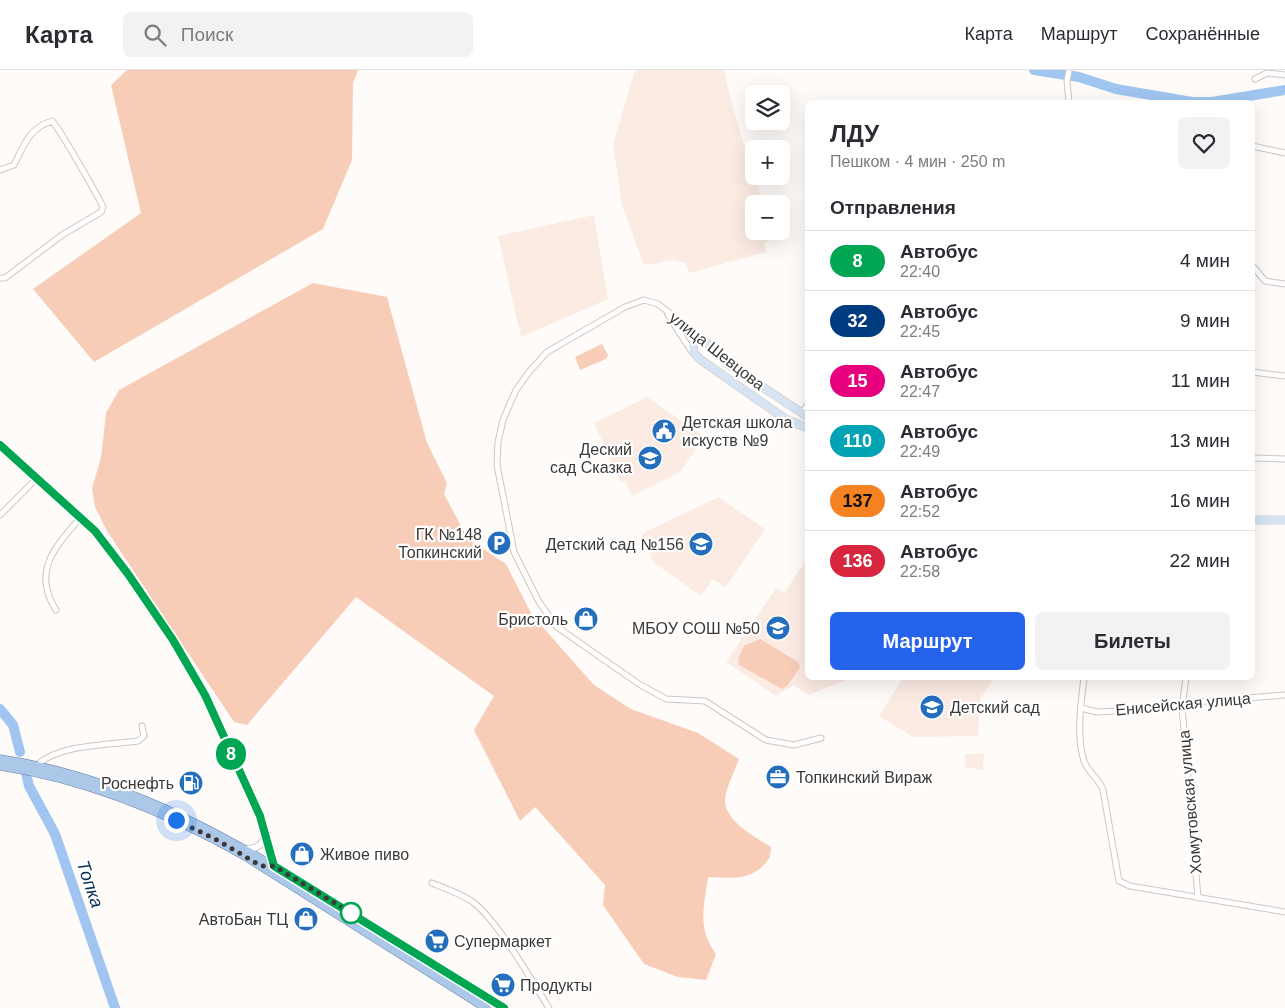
<!DOCTYPE html>
<html lang="ru">
<meta charset="utf-8">
<style>
:root{--surface:#fff;--page:#f2f2f3;--text:#2b2b33;--muted:#7c7c81;--line:#e1e1e2;--accent:#2563eb}
body{margin:0;font-family:Arial,sans-serif;background:var(--page);color:var(--text);height:100vh;display:flex;flex-direction:column;font-size:19px;white-space:nowrap}
*{box-sizing:border-box;margin:0}
p{font-size:16px;color:var(--muted)}
.icon{flex:none;width:28px;height:28px;fill:none;stroke:currentColor;stroke-width:2;stroke-linecap:round;stroke-linejoin:round}
.map{position:relative;flex:1;overflow:hidden}
.drawer{position:absolute;left:805px;top:30px;width:450px;height:580px;display:flex;flex-direction:column;background:var(--surface);border-radius:8px;box-shadow:0 5px 20px #0002}
.drawer>*{flex:none}
.badge{padding:0 10px;border-radius:16px;font-size:18px;line-height:32px}
.tools{position:absolute;left:745px;top:15px;display:grid;gap:10px}
.tools a{display:grid;place-items:center;width:45px;height:45px;border-radius:8px;background:var(--surface);box-shadow:0 5px 20px #0002;font-size:25px}
.you{position:absolute;width:25px;height:25px;margin:-12px;border:4px solid #fff;border-radius:50%;background:#1a73e8;box-shadow:0 0 0 8px #1a73e833}
.map>.badge{position:absolute;translate:-50% -50%;box-shadow:0 0 0 2px #fff}
h2{padding:0 25px;font-size:19px;line-height:45px}
.round{display:grid;place-items:center;flex:none;width:52px;height:52px;border-radius:8px;background:var(--page)}
.overview{display:flex;align-items:center;justify-content:space-between;height:85px;padding:0 25px}
h1{font-size:24px;font-weight:800;line-height:38px}
.primary-button{display:flex;gap:10px;margin-top:auto;padding:10px 25px}
.primary-button a{flex:1;height:58px;border-radius:8px;background:var(--accent);color:#fff;font-size:20px;font-weight:800;line-height:58px;text-align:center}
.primary-button a+a{background:var(--page);color:var(--text)}
ul{padding:0;list-style:none}
li{display:flex;align-items:center;gap:15px;height:60px;padding:0 25px;border-top:1px solid var(--line)}
li div{flex:1}
li b{display:block;font-size:19px}
li em{font-style:normal}
li .badge{min-width:55px;font-weight:700;text-align:center}
header{display:flex;align-items:center;gap:30px;box-sizing:border-box;height:70px;padding:0 25px;background:var(--surface);border-bottom:1px solid var(--line)}
header strong{font-size:24px}
nav{display:flex;gap:28px;margin-inline-start:auto;font-size:18px}
.search{width:350px;height:45px;background:var(--page);display:flex;align-items:center;gap:12px;box-sizing:border-box;padding:0 18px;border-radius:8px;color:var(--muted);font-size:19px}
.map>svg:first-child{display:block}
</style>
<header>
<strong>Карта</strong>
<div class="search"><svg class="icon" aria-label="search" viewBox="0 0 24 24"><circle cx="10" cy="10" r="6"/><path d="M15 15l6 6"/></svg>Поиск</div>
<nav><a>Карта</a><a>Маршрут</a><a>Сохранённые</a></nav>
</header>
<div class="map">
<svg width="1285" height="938" viewBox="0 0 1285 938">
<rect width="100%" height="100%" fill="#fefbf9"/>
<path fill="#fbebe3" d="M 635,0 L 724,0 L 734,42 L 763,134 L 754,134 L 754,161 L 771,161 L 773,167 L 764,173 L 767,182 L 689,203 L 686,193 L 672,190 L 647,195 L 643,193 L 622,135 L 613,74 Z
M 594,145 L 608,229 L 521,267 L 498,166 Z
M 647,327 L 705,367 L 680,402 L 632,426 L 625,411 L 621,412 L 594,353 Z
M 718,427 L 765,459 L 725,518 L 713,509 L 701,526 L 653,492 L 642,464 Z
M 807,489 L 808,608 L 850,608 L 809,625 L 794,615 L 776,626 L 726,592 L 776,518 L 784,523 Z
M 903,608 L 988,608 L 992,611 L 980,629 L 978,666 L 913,667 L 879,646 Z
M 965,684 L 984,684 L 983,700 L 965,697 Z"/>
<path fill="#f8cdb8" d="M 127,0 L 358,0 L 353,13 L 352,90 L 323,159 L 94,292 L 33,219 L 141,143 L 111,15 Z
M 313,213 L 387,227 L 427,373 L 447,413 L 444,424 L 468,469 L 506,494 L 532,545 L 594,615 L 631,639 L 698,663 L 739,689 C 735,701 725,719 725,731 C 726,752 755,767 771,777 L 770,787 C 754,812 734,808 708,807 C 704,836 697,859 716,884 L 706,910 L 678,907 L 644,894 L 603,835 L 605,815 L 535,737 L 520,751 L 474,660 L 494,626 L 356,527 L 247,655 L 234,652 L 107,461 L 95,437 L 92,418 L 101,388 L 106,343 L 119,320 Z
M 602,274 L 608,285 L 606,289 L 580,300 L 575,287 Z
M 760,569 L 798,592 L 800,597 L 788,615 L 782,619 L 739,595 L 738,589 L 744,576 Z"/>
<g fill="none" stroke-linecap="round" stroke-linejoin="round">
<path stroke="#a0c5f1" stroke-width="10" d="M 1034,0 L 1079,7 L 1116,19 L 1192,32 L 1212,32 L 1285,20
M 0,639 L 13,655 L 20,682
M 26,703 L 29,716 L 55,764 L 115,938"/>
<defs>
<path id="minor" d="M 1069,0 L 1067,11 L 1069,32
M 1255,9 L 1267,3 L 1285,5
M 1252,76 L 1285,83
M 0,100 L 14,95 C 24,75 29,58 52,51 C 58,56 98,126 103,137 L 101,142 L 62,165 L 5,208 L 0,208
M 1252,195 L 1265,211 L 1285,214
M 668,245 L 692,282
M 705,271 L 658,234 L 644,230 L 625,237 L 547,282 L 529,302 L 516,320 L 503,350 L 498,372 L 497,395 L 514,482 L 539,532 L 557,557 L 639,614 L 666,629 L 705,631 L 766,670 L 794,675 L 821,668
M 1252,302 L 1285,306
M 802,343 L 808,334
M 1252,388 L 1285,389
M 0,445 L 37,408
M 56,540 C 31,501 56,476 81,447
M 1084,608 C 1081,633 1076,666 1084,691 C 1088,703 1099,708 1103,720 L 1119,811 L 1130,816 L 1285,842
M 1186,608 L 1182,637 L 1198,828
M 1081,638 L 1097,642 L 1182,637 L 1194,632 L 1285,625
M 37,695 C 60,674 108,675 138,671 L 144,666 L 142,656
M 432,813 C 444,818 458,823 470,830 C 495,846 532,911 549,938"/>
<path id="tertiary" d="M 0,375 L 95,461 L 129,504 L 173,570 L 205,625 L 260,746 L 275,799
M 246,779 C 258,779 262,775 267,764"/>
<path id="secondary" d="M 808,347 L 729,295 L 706,272 L 698,271 L 693,275 L 694,283 L 701,290 L 787,350 L 808,358
M 1252,450 L 1285,450"/>
<path id="primary" d="M 0,689 C 133,709 238,773 350,843 C 401,875 453,906 504,938
M 0,696 C 87,709 169,743 245,786 L 486,938"/>
</defs>
<use href="#minor" stroke="#cec6c2" stroke-width="7"/>
<use href="#tertiary" stroke="#cec6c2" stroke-width="8"/>
<use href="#secondary" stroke="#cec6c2" stroke-width="9"/>
<use href="#primary" stroke="#617ea1" stroke-width="9"/>
<use href="#minor" stroke="#fff" stroke-width="5"/>
<use href="#tertiary" stroke="#fff" stroke-width="6"/>
<use href="#secondary" stroke="#d6e4f4" stroke-width="8"/>
<use href="#primary" stroke="#acc8e9" stroke-width="8"/>
</g>
<g fill="none" stroke-linecap="round" stroke-linejoin="round">
<defs>
<path id="line" d="M 0,375 L 95,461 L 128,504 L 173,570 L 205,625 L 260,746 L 274,796 L 504,938"/>
</defs>
<use href="#line" stroke="#fff" stroke-width="11"/>
<use href="#line" stroke="#00a651" stroke-width="8"/>
<path stroke="#3b3836" stroke-width="5" stroke-dasharray="0 9" d="M 176,750 L 219,771 L 261,796 L 274,796 L 351,843"/>
</g>
<defs>
<symbol id="civic-disc" viewBox="-11 -11 22 22"><circle r="9.5" fill="#246ebe" stroke="#fff"/><path d="M-.6-6.5H3V-4.5H.6V-3L4-1V1h2V6H-6V1h2V-1L-.6-3ZM-1.2 2.5V6h2.4V2.5Z" fill="#fff"/></symbol>
<symbol id="school-disc" viewBox="-11 -11 22 22"><circle r="9.5" fill="#246ebe" stroke="#fff"/><path d="M0-5L7-2L0 1L-7-2ZM-4 1L0 2.5L4 1V4Q0 6-4 4Z" fill="#fff"/></symbol>
<symbol id="parking-disc" viewBox="-11 -11 22 22"><circle r="9.5" fill="#246ebe" stroke="#fff"/><path d="M-3.5-5.5H1a3.5 3.5 0 0 1 0 7H-1V5.5H-3.5ZM-1-3.4V-.6H.8a1.4 1.4 0 0 0 0-2.8Z" fill="#fff"/></symbol>
<symbol id="shop-disc" viewBox="-11 -11 22 22"><circle r="9.5" fill="#246ebe" stroke="#fff"/><path d="M-5-2.5h2.3a2.7 3.5 0 0 1 5.4 0H5L5.5 6h-11ZM-1.5-2.5h3a1.5 2.3 0 0 0-3 0Z" fill="#fff"/></symbol>
<symbol id="office-disc" viewBox="-11 -11 22 22"><circle r="9.5" fill="#246ebe" stroke="#fff"/><path d="M-6-3h4V-5.5h4V-3h4V5H-6ZM-1-4.5V-3h2v-1.5ZM-6 0V1H6V0Z" fill="#fff"/></symbol>
<symbol id="fuel-disc" viewBox="-11 -11 22 22"><circle r="9.5" fill="#246ebe" stroke="#fff"/><path d="M-5.5-6h7V0h2V4h1.3V-2.5L3-4.5l.8-.8L6-3V5H2.5V1h-1V6h-7ZM-4.2-4.7v3.2H.2V-4.7Z" fill="#fff"/></symbol>
<symbol id="supermarket-disc" viewBox="-11 -11 22 22"><circle r="9.5" fill="#246ebe" stroke="#fff"/><path d="M-6-5.5h2.5l.6 2H6L4.5 2H-2.5L-4.4-4H-6ZM-1.5 3.2a1.3 1.3 0 1 0 .1 0ZM3 3.2a1.3 1.3 0 1 0 .1 0Z" fill="#fff"/></symbol>
</defs>
<g fill-rule="evenodd">
<use href="#civic-disc" x="650" y="347" width="28" height="28"/>
<use href="#school-disc" x="636" y="374" width="28" height="28"/>
<use href="#parking-disc" x="485" y="459" width="28" height="28"/>
<use href="#school-disc" x="687" y="460" width="28" height="28"/>
<use href="#shop-disc" x="572" y="535" width="28" height="28"/>
<use href="#school-disc" x="764" y="544" width="28" height="28"/>
<use href="#school-disc" x="918" y="623" width="28" height="28"/>
<use href="#office-disc" x="764" y="693" width="28" height="28"/>
<use href="#fuel-disc" x="177" y="699" width="28" height="28"/>
<use href="#shop-disc" x="288" y="770" width="28" height="28"/>
<use href="#shop-disc" x="292" y="835" width="28" height="28"/>
<use href="#supermarket-disc" x="423" y="857" width="28" height="28"/>
<use href="#supermarket-disc" x="489" y="901" width="28" height="28"/>
</g>
<circle fill="#fff" stroke="#00a651" stroke-width="2.5" cx="351" cy="843" r="10"/>
<g text-anchor="middle" dominant-baseline="central" stroke-width="4.5" stroke-linejoin="round" paint-order="stroke">
<g font-size="16" fill="#3b3836" stroke="#fff">
<text transform="translate(717 281) rotate(38)">улица Шевцова</text>
<text transform="translate(1183 634) rotate(-5)">Енисейская улица</text>
<text transform="translate(1190 732) rotate(-95)">Хомутовская улица</text>
</g>
<g font-size="16" fill="#3b3836" stroke="#fff" text-anchor="end">
<text x="682" y="352" text-anchor="start">Детская школа<tspan x="682" dy="18">искуств №9</tspan></text>
<text x="632" y="379">Деский<tspan x="632" dy="18">сад Сказка</tspan></text>
<text x="482" y="464">ГК №148<tspan x="482" dy="18">Топкинский</tspan></text>
<text x="684" y="474">Детский сад №156</text>
<text x="568" y="549">Бристоль</text>
<text x="760" y="558">МБОУ СОШ №50</text>
<text x="950" y="637" text-anchor="start">Детский сад</text>
<text x="796" y="707" text-anchor="start">Топкинский Вираж</text>
<text x="174" y="713">Роснефть</text>
<text x="320" y="784" text-anchor="start">Живое пиво</text>
<text x="288" y="849">АвтоБан ТЦ</text>
<text x="454" y="871" text-anchor="start">Супермаркет</text>
<text x="520" y="915" text-anchor="start">Продукты</text>
</g>
<g font-size="18" font-style="italic" fill="#072d55" stroke="#fff">
<text transform="translate(90 814) rotate(71)">Топка</text>
</g>
</g>
</svg>
<div class="tools">
<a><svg class="icon" aria-label="layers" viewBox="0 0 24 24"><path d="M12 4l9 5-9 5-9-5zM3 14l9 5 9-5"/></svg></a>
<a>+</a>
<a>−</a>
</div>
<div class="you" style="left:176px;top:750px"></div>
<b class="badge" style="left:231px;top:684px;background:#00a651;color:#fff">8</b>
<section class="drawer">
<div class="overview"><div><h1>ЛДУ</h1><p>Пешком · 4 мин · 250 m</p></div><a class="round"><svg class="icon" aria-label="heart" viewBox="0 0 24 24"><path d="M12 20l-8-8c-3-5 5-10 8-4 3-6 11-1 8 4z"/></svg></a></div>
<h2>Отправления</h2>
<ul>
<li><span class="badge" style="background:#00a651;color:#fff">8</span><div><b>Автобус</b><p>22:40</p></div><em>4 мин</em></li>
<li><span class="badge" style="background:#003b80;color:#fff">32</span><div><b>Автобус</b><p>22:45</p></div><em>9 мин</em></li>
<li><span class="badge" style="background:#e6007e;color:#fff">15</span><div><b>Автобус</b><p>22:47</p></div><em>11 мин</em></li>
<li><span class="badge" style="background:#00a3b4;color:#fff">110</span><div><b>Автобус</b><p>22:49</p></div><em>13 мин</em></li>
<li><span class="badge" style="background:#f58220;color:#111">137</span><div><b>Автобус</b><p>22:52</p></div><em>16 мин</em></li>
<li><span class="badge" style="background:#d7263d;color:#fff">136</span><div><b>Автобус</b><p>22:58</p></div><em>22 мин</em></li>
</ul>
<div class="primary-button"><a>Маршрут</a><a>Билеты</a></div>
</section>
</div>
